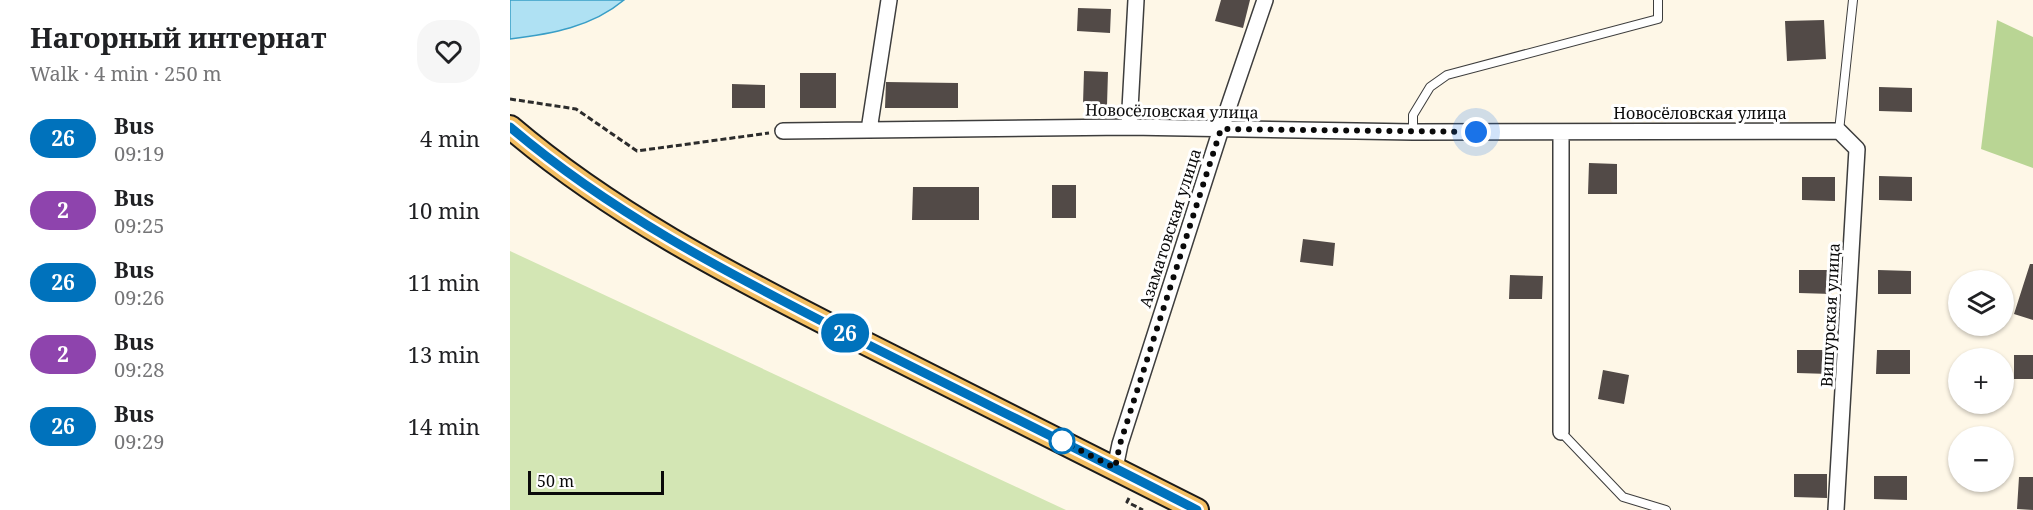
<!DOCTYPE html>
<meta charset="utf-8">
<style>
:root{--surface:#fff;--page:#f6f6f6;--text:#202124;--muted:#757577}
body{margin:0;font-family:"Noto Serif",serif;background:var(--page);color:var(--text);height:100vh;display:flex;flex-direction:column;font-size:22px;white-space:nowrap}
*{box-sizing:border-box;margin:0}
p{font-size:20px;color:var(--muted)}
.icon{flex:none;width:33px;height:33px;fill:none;stroke:currentColor;stroke-width:2;stroke-linecap:round;stroke-linejoin:round}
.map{position:relative;flex:1;overflow:hidden}
.sheet{display:flex;flex-direction:column;background:var(--surface);width:510px}
.sheet>*{flex:none}
.badge{padding:0 12px;border-radius:20px;font-size:21px;line-height:39px}
.tools{position:absolute;left:1438px;top:270px;display:grid;gap:12px}
.tools a{display:grid;place-items:center;width:66px;height:66px;border-radius:50%;background:var(--surface);box-shadow:0 2px 4px #0004;font-size:30px}
.scale{position:absolute;left:18px;bottom:15px;width:136px;box-sizing:border-box;padding-left:6px;border:3px solid #0a0a0a;border-top:0;font-size:16px;line-height:21px;white-space:nowrap;color:#0a0a0a;-webkit-text-stroke:4px #fff;paint-order:stroke}
.you{position:absolute;width:30px;height:30px;margin:-15px;border:4px solid #fff;border-radius:50%;background:#1a73e8;box-shadow:0 0 0 9px #1a73e833}
.map>.badge{position:absolute;translate:-50% -50%;box-shadow:0 0 0 3px #fff}
.round{display:grid;place-items:center;flex:none;width:63px;height:63px;border-radius:24px;background:var(--page)}
.headline{display:flex;align-items:center;justify-content:space-between;height:102px;padding:0 30px}
h1{font-size:28px;font-weight:700;line-height:45px}
ul{padding:0;list-style:none}
li{display:flex;align-items:center;gap:18px;height:72px;padding:0 30px}
li div{flex:1}
li b{display:block;font-size:22px}
li em{font-style:normal}
li .badge{min-width:66px;font-weight:700;text-align:center}
main{display:flex;flex:1;min-height:0}
.map>svg:first-child{display:block}
</style>
<main>
<section class="sheet">
<div class="headline"><div><h1>Нагорный интернат</h1><p>Walk · 4 min · 250 m</p></div><a class="round"><svg class="icon" aria-label="heart" viewBox="0 0 24 24"><path d="M12 20l-8-8c-3-5 5-10 8-4 3-6 11-1 8 4z"/></svg></a></div>
<ul>
<li><span class="badge" style="background:#0072bc;color:#fff">26</span><div><b>Bus</b><p>09:19</p></div><em>4 min</em></li>
<li><span class="badge" style="background:#8e44ad;color:#fff">2</span><div><b>Bus</b><p>09:25</p></div><em>10 min</em></li>
<li><span class="badge" style="background:#0072bc;color:#fff">26</span><div><b>Bus</b><p>09:26</p></div><em>11 min</em></li>
<li><span class="badge" style="background:#8e44ad;color:#fff">2</span><div><b>Bus</b><p>09:28</p></div><em>13 min</em></li>
<li><span class="badge" style="background:#0072bc;color:#fff">26</span><div><b>Bus</b><p>09:29</p></div><em>14 min</em></li>
</ul>
</section>
<div class="map">
<svg width="1523" height="510" viewBox="0 0 1523 510">
<rect width="100%" height="100%" fill="#fef7e7"/>
<path fill="#d3e6b4" d="M 0,251 L 556,510 L 0,510 Z"/>
<path fill="#b9d594" d="M 1487,20 L 1523,37 L 1523,168 L 1471,149 Z"/>
<path fill="#afe1f3" stroke="#399ec6" stroke-width="1.5" d="M 0,0 L 114,0 C 82,27 41,34 0,39 Z"/>
<path fill="#524a47" d="M 711,0 L 740,0 L 733,28 L 705,21 Z
M 568,8 L 601,9 L 600,33 L 567,31 Z
M 1314,20 L 1316,59 L 1277,61 L 1275,21 Z
M 574,71 L 598,72 L 597,105 L 573,104 Z
M 290,73 L 326,73 L 326,108 L 290,108 Z
M 376,82 L 448,83 L 448,108 L 375,108 Z
M 222,84 L 255,85 L 255,108 L 222,108 Z
M 1369,87 L 1402,88 L 1402,112 L 1369,111 Z
M 1079,163 L 1107,164 L 1107,194 L 1078,194 Z
M 1369,176 L 1402,177 L 1402,201 L 1369,200 Z
M 1292,177 L 1325,177 L 1325,201 L 1292,200 Z
M 542,185 L 566,185 L 566,218 L 542,218 Z
M 403,187 L 469,187 L 469,220 L 402,220 Z
M 793,239 L 825,243 L 823,266 L 790,262 Z
M 1520,264 L 1523,264 L 1523,320 L 1504,314 Z
M 1289,270 L 1322,270 L 1322,294 L 1289,293 Z
M 1368,270 L 1401,271 L 1401,294 L 1368,294 Z
M 1000,275 L 1033,276 L 1032,299 L 999,299 Z
M 1287,350 L 1320,350 L 1320,374 L 1287,373 Z
M 1367,350 L 1400,350 L 1400,374 L 1366,374 Z
M 1504,355 L 1523,355 L 1523,379 L 1504,379 Z
M 1093,370 L 1119,375 L 1114,404 L 1088,399 Z
M 1284,474 L 1317,474 L 1317,498 L 1284,497 Z
M 1364,476 L 1397,476 L 1397,500 L 1364,499 Z
M 1509,477 L 1523,477 L 1523,510 L 1507,509 Z"/>
<g fill="none" stroke-linecap="round" stroke-linejoin="round">
<defs>
<path id="lane" d="M 1329,131 L 1343,0
M 903,132 L 903,115 L 920,87 L 937,75 L 1148,19 L 1148,0
M 1051,432 L 1113,497 L 1156,510"/>
<path id="street" d="M 619,127 L 626,0
M 359,130 L 379,0
M 273,131 L 619,127 L 903,132 L 1329,131 L 1347,149 L 1326,510
M 1051,432 L 1051,132
M 605,468 L 610,444 L 711,129 L 755,0"/>
<path id="primary" d="M 0,127 C 101,213 217,273 335,333 C 452,392 570,450 687,510"/>
</defs>
<use href="#lane" stroke="#3d3d3d" stroke-width="10"/>
<use href="#street" stroke="#3d3d3d" stroke-width="18"/>
<use href="#primary" stroke="#1b1b1b" stroke-width="26"/>
<path stroke="#2c2c2c" stroke-width="3" stroke-dasharray="6 3" stroke-linecap="butt" d="M 0,99 L 66,109 L 127,151 L 259,133
M 619,498 L 617,502 L 633,510"/>
<use href="#lane" stroke="#fff" stroke-width="8"/>
<use href="#street" stroke="#fff" stroke-width="15"/>
<use href="#primary" stroke="#f3bf63" stroke-width="22"/>
</g>
<g fill="none" stroke-linecap="round" stroke-linejoin="round">
<defs>
<path id="line" d="M 0,127 C 100,212 214,271 331,331 C 449,391 569,449 687,510"/>
</defs>
<use href="#line" stroke="#fff" stroke-width="14"/>
<use href="#line" stroke="#0072bc" stroke-width="9"/>
<path stroke="#0a0a0a" stroke-width="6" stroke-dasharray="0 10.8" d="M 552,441 L 605,468 L 610,444 L 711,129 L 966,132"/>
</g>
<circle fill="#fff" stroke="#0072bc" stroke-width="3" cx="552" cy="441" r="12"/>
<g text-anchor="middle" dominant-baseline="central" stroke-width="6" stroke-linejoin="round" paint-order="stroke">
<g font-size="16" fill="#0a0a0a" stroke="#fff">
<text transform="translate(662 111) rotate(1)">Новосёловская улица</text>
<text x="1190" y="113">Новосёловская улица</text>
<text transform="translate(660 228) rotate(-72)">Азаматовская улица</text>
<text transform="translate(1320 315) rotate(-87)">Вишурская улица</text>
</g>
</g>
</svg>
<div class="tools">
<a><svg class="icon" aria-label="layers" viewBox="0 0 24 24"><path d="M12 4l9 5-9 5-9-5zM3 14l9 5 9-5"/></svg></a>
<a>+</a>
<a>−</a>
</div>
<div class="scale">50 m</div>
<div class="you" style="left:966px;top:132px"></div>
<b class="badge" style="left:335px;top:333px;background:#0072bc;color:#fff">26</b>
</div>
</main>
